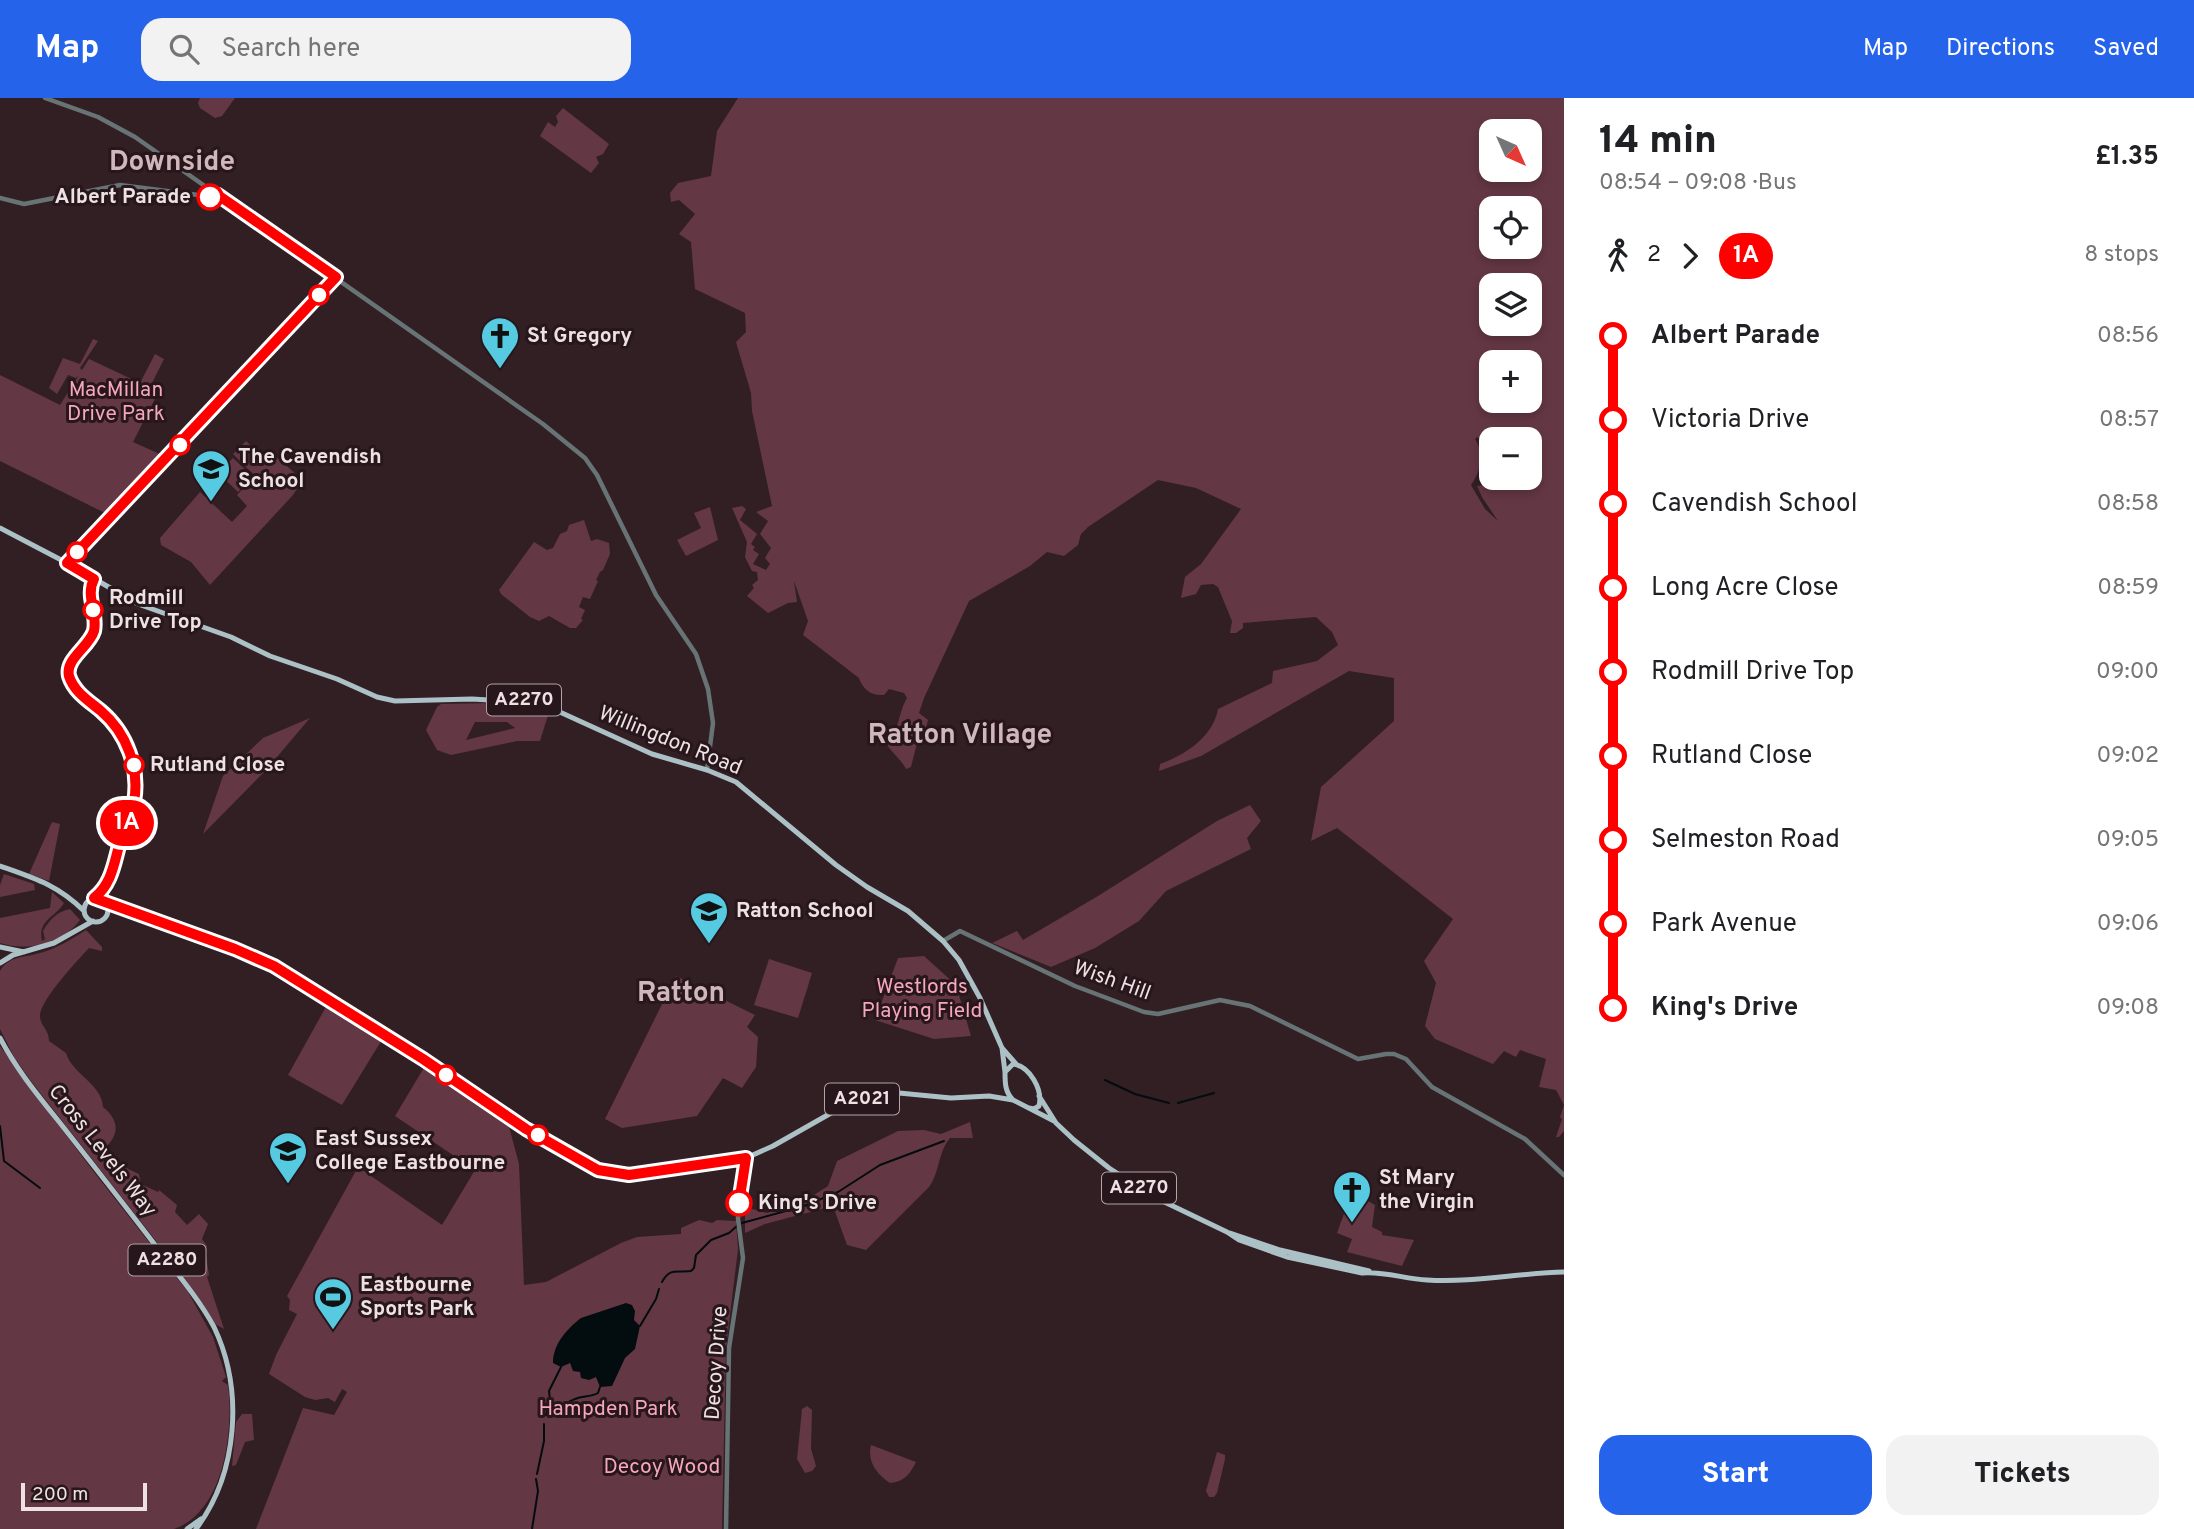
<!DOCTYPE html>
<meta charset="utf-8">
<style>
:root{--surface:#fff;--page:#f2f2f2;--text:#202124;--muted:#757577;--accent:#2563eb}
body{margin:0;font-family:Overpass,sans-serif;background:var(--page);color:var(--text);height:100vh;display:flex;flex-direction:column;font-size:26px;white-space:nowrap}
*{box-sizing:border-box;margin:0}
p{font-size:23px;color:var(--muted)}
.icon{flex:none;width:38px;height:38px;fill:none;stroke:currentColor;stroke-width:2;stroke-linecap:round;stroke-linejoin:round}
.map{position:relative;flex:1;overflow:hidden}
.side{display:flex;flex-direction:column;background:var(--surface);width:630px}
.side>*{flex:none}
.badge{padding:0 14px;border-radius:23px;font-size:24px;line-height:46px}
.needle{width:46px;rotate:135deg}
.controls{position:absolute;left:1479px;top:21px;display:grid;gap:14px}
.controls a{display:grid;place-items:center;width:63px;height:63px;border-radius:14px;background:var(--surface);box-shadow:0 4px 10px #0003;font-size:35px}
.scale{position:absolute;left:21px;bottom:18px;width:126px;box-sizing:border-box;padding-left:7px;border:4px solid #eee1e4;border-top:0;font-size:19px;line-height:24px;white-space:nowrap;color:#eee1e4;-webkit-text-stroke:5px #27161b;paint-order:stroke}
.map>.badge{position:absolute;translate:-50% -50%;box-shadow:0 0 0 4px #fff}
.legs{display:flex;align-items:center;gap:10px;height:77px;padding:0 35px;font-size:23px}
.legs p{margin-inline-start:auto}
.summary{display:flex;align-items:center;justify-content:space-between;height:119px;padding:0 35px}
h1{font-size:38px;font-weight:800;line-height:52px}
.primary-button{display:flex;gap:14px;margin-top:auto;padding:14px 35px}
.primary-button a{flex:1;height:80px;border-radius:21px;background:var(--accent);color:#fff;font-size:28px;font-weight:800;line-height:80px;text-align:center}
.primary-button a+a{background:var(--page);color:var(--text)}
ul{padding:0 35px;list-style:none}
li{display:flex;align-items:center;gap:24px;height:84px;font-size:26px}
li i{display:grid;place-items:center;width:10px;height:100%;margin:0 9px;background:currentColor}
li i::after{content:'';width:18px;height:18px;margin:-9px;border:5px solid;border-radius:50%;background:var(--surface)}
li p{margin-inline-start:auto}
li:first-child i{background:linear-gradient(#0000 50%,currentColor 0)}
li:last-child i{background:linear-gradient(currentColor 50%,#0000 0)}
header{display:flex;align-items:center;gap:42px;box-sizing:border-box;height:98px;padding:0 35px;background:var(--accent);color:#fff}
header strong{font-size:33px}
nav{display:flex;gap:38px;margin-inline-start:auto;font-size:24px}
.search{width:490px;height:63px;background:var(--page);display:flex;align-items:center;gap:18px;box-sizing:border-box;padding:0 24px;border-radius:21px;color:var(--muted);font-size:26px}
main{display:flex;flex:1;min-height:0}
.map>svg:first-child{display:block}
</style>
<header>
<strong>Map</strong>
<div class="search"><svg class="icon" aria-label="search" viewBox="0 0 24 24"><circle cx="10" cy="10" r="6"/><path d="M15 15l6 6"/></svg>Search here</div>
<nav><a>Map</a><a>Directions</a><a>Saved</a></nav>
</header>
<main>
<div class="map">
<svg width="1564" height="1431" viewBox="0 0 1564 1431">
<rect width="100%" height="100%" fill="#311f24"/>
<path fill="#643744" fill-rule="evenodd" d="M 200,0 L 235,0 L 222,18 L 215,20 L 200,10 L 198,5 Z
M 738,0 L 1564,0 L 1564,1033 L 1559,1039 L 1556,1039 L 1562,1021 L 1560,1019 L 1564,1007 L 1556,992 L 1539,989 L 1546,961 L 1520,952 L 1516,959 L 1504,953 L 1493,966 L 1435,941 L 1425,928 L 1436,885 L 1424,863 L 1453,821 L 1337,730 L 1311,743 L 1321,689 L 1394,623 L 1394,580 L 1349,573 L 1201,658 L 1159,673 L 1160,666 C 1185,657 1213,639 1218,611 L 1272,585 L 1273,573 L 1317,563 L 1338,547 L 1332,534 L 1316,519 L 1243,525 L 1243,530 L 1236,535 L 1230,535 L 1232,523 L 1218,489 L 1213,486 L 1201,487 L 1196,496 L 1181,500 L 1185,479 L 1201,466 L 1241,411 L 1196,390 L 1158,382 L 1088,429 L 1081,436 L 1078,447 L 1064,458 L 1047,454 L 1030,468 L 969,503 L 924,600 L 919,615 L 928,622 L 926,630 L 918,641 L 911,669 L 906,671 C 901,661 893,656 887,647 C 899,634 898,615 907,600 L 904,595 L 889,591 L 884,597 C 872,598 863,592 859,580 L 803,537 L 808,523 L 794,483 L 797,504 L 788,505 L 768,515 L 747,498 L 754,490 L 752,487 L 758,482 L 757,474 L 752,473 L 745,459 L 747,444 L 732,410 L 742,408 L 746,411 L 740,422 L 757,436 L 751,446 L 755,449 L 753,452 L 759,456 L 753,466 L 766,472 L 770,466 L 765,460 L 771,450 L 760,436 L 768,423 L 756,414 L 772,408 L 752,313 L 751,295 L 736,244 L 746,234 L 745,215 L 695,191 L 691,144 L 679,136 L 695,116 L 679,102 L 671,104 L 670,95 L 678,85 L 711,78 L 717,33 ZM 1491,33 L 1530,33 L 1530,72 L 1491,72 ZM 1491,110 L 1530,110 L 1530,149 L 1491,149 ZM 1491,187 L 1530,187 L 1530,226 L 1491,226 ZM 1491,264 L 1530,264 L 1530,303 L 1491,303 ZM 1477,339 L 1491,347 L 1491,341 L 1530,341 L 1530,380 L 1491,380 L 1491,358 L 1483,387 L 1477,388 L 1482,399 L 1498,423 L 1485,411 L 1471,387 C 1481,373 1485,356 1475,341 Z
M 563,10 L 609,46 L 603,56 L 596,59 L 599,65 L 591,75 L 540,38 L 548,24 L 555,29 L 558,24 L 556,18 Z
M 93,241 L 98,243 L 80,270 L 82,272 L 89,261 L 140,285 L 155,256 L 164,261 L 150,289 L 159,293 L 133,344 L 162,357 L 107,416 L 0,363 L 0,277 L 60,307 L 79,277 L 76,280 L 68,277 L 57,296 L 49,290 L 63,260 L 80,266 Z
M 246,343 L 268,364 L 275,358 L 303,382 L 293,397 L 210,487 L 191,464 L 161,447 L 160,440 L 200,394 L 232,424 L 247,408 L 237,397 L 255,378 L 233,356 Z
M 233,360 L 252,378 L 238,394 L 218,375 Z
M 710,409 L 718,442 L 686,458 L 677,442 L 701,430 L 694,415 Z
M 584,422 L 591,443 L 597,441 L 609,445 L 610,456 L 603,472 L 600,474 L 596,482 L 598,483 L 590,501 L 583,499 L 579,509 L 585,512 L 581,521 L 583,522 L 576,530 L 570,530 L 549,518 L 539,523 L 530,519 L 501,496 L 499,492 L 534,444 L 547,452 L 553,450 L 560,436 L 567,433 L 569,427 Z
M 496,605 L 522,607 L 549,614 L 540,643 L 517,643 L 451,657 L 437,652 L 426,632 L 437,609 L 441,606 ZM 475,624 L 507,624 L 515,630 L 466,642 Z
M 310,620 L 266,672 L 203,736 L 223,678 L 263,640 Z
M 1250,707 L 1261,723 L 1247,740 L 1251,751 L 1166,793 L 1139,823 L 1095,850 L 1051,869 L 992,845 L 1017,833 L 1023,842 L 1098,798 L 1217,723 Z
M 52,724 L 60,726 L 49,783 L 29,776 Z
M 4,776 L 34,786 L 35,792 L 0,799 L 0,787 Z
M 52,794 L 64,805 C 56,819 37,822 42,843 L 45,841 L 43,833 C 50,821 57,814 70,811 L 80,822 C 62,846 28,854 0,845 L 0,820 L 50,810 Z
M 86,832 L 102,849 L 102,853 L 89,850 C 77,863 40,902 40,918 C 40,928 49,931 49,943 L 66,955 C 72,976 102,986 103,1009 C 119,1022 120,1036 105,1050 L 128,1071 L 139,1076 L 141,1086 L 158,1094 L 159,1092 L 177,1107 L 175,1114 L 187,1127 L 199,1116 L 208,1126 L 202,1141 L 207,1148 L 206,1157 L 209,1177 L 207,1179 L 224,1231 L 215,1226 L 174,1166 L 31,983 L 14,959 L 0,931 L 0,873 C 10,857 24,860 40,855 C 56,851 72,841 86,832 Z
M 924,858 L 956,887 L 971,938 L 934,941 L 875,922 L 898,860 Z
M 769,861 L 812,875 L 798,920 L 754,907 Z
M 676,878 L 755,917 L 747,929 L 758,939 L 756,969 L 742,990 L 723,980 L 697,1018 L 622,1030 L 605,1021 Z
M 327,907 L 383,940 L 342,1007 L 288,977 Z
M 0,948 L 90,1069 L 188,1194 L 213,1239 L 226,1279 L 222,1283 L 228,1287 C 234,1333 224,1414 174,1431 L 0,1431 Z
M 425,968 L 508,1025 L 519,1066 L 524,1187 L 546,1184 L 621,1145 L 637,1139 L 681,1136 L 681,1130 L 699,1122 L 712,1125 L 717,1122 L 736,1123 L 738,1151 L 726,1250 L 722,1431 L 256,1431 L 303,1310 L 334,1317 L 347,1294 L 342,1291 L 335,1304 L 328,1300 L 315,1302 L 305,1299 L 269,1276 L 276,1257 L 297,1216 L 289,1212 L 290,1202 L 287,1198 L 358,1069 L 442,1127 L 475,1072 L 395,1018 Z
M 970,1024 L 973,1040 L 950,1040 C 938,1054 940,1074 929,1089 L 866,1152 L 847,1147 L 833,1108 L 765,1126 L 745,1135 L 745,1109 L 767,1115 L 806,1102 L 828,1088 L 837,1063 L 898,1033 L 924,1032 L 941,1036 Z
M 1359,1098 L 1375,1107 L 1372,1129 L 1382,1134 L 1382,1137 L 1414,1142 L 1402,1168 L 1347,1154 L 1352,1141 L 1337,1135 L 1346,1110 Z
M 807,1308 L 812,1312 L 811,1351 L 816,1368 L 812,1373 L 805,1375 L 797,1361 L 802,1311 Z
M 242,1316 L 252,1316 L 254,1342 L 245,1344 L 236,1367 L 232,1368 L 236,1324 Z
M 871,1347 L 916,1364 C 910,1376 904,1384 890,1385 C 876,1376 867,1363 871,1347 Z
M 1217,1354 L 1225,1357 L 1225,1361 L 1217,1395 L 1214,1399 L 1209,1399 L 1206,1393 Z"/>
<path fill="#030c0f" d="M 626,1205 L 632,1207 L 635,1213 L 634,1222 L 640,1228 L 635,1251 L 625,1260 L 612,1288 L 600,1289 L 596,1279 L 589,1282 L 581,1280 L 580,1274 L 573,1273 L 570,1265 L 561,1269 L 553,1265 C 553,1246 567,1231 581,1220 Z"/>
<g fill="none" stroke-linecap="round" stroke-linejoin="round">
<path stroke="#030c0f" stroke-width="2" d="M 1105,982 L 1135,996 L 1169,1005
M 1178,1005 L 1214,995
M 0,1028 L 4,1063 L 40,1090
M 742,1125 L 804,1108 L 838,1094 L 880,1067 L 944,1043
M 662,1184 C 670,1169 677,1175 691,1173 L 694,1170 L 696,1157 L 711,1142 L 729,1135 L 737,1128
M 640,1228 L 656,1201 L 659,1191
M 547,1313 C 558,1313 565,1305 575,1301 C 583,1297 589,1300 598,1295 L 600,1289
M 546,1317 L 550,1302 L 549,1293 L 561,1269
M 537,1376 L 544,1343 L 544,1326
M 532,1431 L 538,1393 L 536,1381"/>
<path stroke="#687375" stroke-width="4.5" d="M 45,0 L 98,19 L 135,39 L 543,326 L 585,360 L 597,377 L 656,497 L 696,556 L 708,591 L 713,625 L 707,672
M 0,100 L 24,106 L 120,87 L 214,99 L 218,97
M 95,481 C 86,497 96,511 94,528 C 93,546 68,557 69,574 C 69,594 94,605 106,617 C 129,639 140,674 134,706 C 131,718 125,729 121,741 C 115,761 112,784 104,803
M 94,800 L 108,786
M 943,843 L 960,833 L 1075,888 L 1144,914 L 1158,916 L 1220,902 L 1250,908 L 1358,961 L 1386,956 L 1394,956 L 1406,961 L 1432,989 L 1525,1041 L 1564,1077
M 726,1431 L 729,1250 L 743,1160 L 738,1121 L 739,1098 L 746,1060"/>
<path stroke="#acc1c6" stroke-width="5" d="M 0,430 L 67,465 L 138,506 L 231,539 L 270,558 L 337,581 L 377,599 L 395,603 L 472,601 L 540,605 L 652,656 L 707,672 L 736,684 L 836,767 L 867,789 L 908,813 L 943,843 L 959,862 L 980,900 L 1002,950 L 1005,974
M 0,768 C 34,780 58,787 84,813
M84 812a12 12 0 1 1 24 0a12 12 0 1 1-24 0Z
M 105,805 L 235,851 L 274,868 L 423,961 L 526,1031 L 580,1062 L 598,1072 L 630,1077 L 746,1060 L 773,1048 L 847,1006 L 874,996 L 899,995 L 951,1000 L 989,998 L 1013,1002
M 0,849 L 24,854
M 0,865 L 13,857 L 54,845 L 93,823
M 0,940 C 17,973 41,1001 64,1030 C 97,1072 130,1114 162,1156 C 180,1179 200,1203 214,1229 C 244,1292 238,1375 196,1431
M 1002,950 L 1016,966
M 1039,998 L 1056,1025 L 1074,1042 L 1109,1070 L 1154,1099 L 1227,1134 L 1239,1142 L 1287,1159 L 1362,1175 C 1384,1173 1405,1181 1427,1182 C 1473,1185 1518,1175 1564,1174
M 1029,1010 L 1034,1011 L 1039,1008 C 1043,992 1030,968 1013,966 L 1005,974 C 1005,985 1005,994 1013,1002 L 1054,1023
M 1230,1135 L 1280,1152 L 1369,1173
M 187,1431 L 201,1421"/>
</g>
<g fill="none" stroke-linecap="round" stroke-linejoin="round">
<defs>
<path id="line-1" d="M 210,99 L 218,97 L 336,179 L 67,465 L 94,481 C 85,498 98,515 94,533 C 89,549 65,561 69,578 C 74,594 89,603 101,613 C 127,635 140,671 134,704 C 132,718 124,730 120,744 C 114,765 112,786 94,800 L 235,851 L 274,868 L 423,961 L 526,1031 L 598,1072 L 629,1077 L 746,1060 L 739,1105"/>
</defs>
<use href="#line-1" stroke="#fff" stroke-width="16"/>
<use href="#line-1" stroke="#f00" stroke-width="10"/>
</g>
<defs>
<symbol id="church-pin" viewBox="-11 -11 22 30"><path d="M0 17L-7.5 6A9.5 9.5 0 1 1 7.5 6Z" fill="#55cae0" stroke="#27161b"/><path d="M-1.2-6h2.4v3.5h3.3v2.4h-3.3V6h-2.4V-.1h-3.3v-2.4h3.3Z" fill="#111"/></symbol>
<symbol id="school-pin" viewBox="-11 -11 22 30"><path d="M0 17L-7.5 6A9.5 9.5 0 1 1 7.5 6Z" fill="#55cae0" stroke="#27161b"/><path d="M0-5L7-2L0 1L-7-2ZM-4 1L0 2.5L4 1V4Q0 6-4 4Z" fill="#111"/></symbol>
<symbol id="university-pin" viewBox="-11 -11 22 30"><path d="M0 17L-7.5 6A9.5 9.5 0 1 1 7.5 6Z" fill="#55cae0" stroke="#27161b"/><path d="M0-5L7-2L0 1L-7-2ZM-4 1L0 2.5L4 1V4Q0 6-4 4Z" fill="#111"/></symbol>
<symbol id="stadium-pin" viewBox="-11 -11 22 30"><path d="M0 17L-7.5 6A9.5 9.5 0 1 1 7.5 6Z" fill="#55cae0" stroke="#27161b"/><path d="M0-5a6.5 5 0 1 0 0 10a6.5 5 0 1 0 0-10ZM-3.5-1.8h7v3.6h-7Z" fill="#111"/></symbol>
</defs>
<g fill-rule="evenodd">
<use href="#church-pin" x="478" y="216" width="44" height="60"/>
<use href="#school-pin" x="189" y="349" width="44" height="60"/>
<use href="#school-pin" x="687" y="791" width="44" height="60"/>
<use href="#university-pin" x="266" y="1031" width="44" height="60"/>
<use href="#church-pin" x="1330" y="1070" width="44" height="60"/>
<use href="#stadium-pin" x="311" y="1177" width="44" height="60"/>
</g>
<g fill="#fff" stroke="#f00" stroke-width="3.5">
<circle cx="210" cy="99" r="12"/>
<circle cx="319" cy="197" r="9"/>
<circle cx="180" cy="347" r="9"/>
<circle cx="77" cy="454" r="9"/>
<circle cx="93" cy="512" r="9"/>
<circle cx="134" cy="667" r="9"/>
<circle cx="446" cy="977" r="9"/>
<circle cx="538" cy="1037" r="9"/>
<circle cx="739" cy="1105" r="12"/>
</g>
<g text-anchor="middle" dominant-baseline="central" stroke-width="6" stroke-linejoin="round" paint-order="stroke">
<g fill="#27161b" stroke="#b2a4a8" stroke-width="2">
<rect x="487" y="586.5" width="74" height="31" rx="5"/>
<rect x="825" y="985.5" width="74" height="31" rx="5"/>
<rect x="1102" y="1074.5" width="74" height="31" rx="5"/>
<rect x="128.5" y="1146.5" width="77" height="31" rx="5"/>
</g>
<g font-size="19" font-weight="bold" fill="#eee1e4">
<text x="524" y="602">A2270</text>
<text x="862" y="1001">A2021</text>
<text x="1139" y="1090">A2270</text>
<text x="167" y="1162">A2280</text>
</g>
<g font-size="21" font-weight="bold" fill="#eee1e4" stroke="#27161b" text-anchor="start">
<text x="191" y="99" text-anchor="end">Albert Parade</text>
<text x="109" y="500">Rodmill<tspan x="109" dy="24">Drive Top</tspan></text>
<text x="150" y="667">Rutland Close</text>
<text x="758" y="1105">King's Drive</text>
</g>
<g font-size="21" font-weight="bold" fill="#eee1e4" stroke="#27161b" text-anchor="start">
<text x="527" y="238">St Gregory</text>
<text x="238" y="359">The Cavendish<tspan x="238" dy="24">School</tspan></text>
<text x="736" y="813">Ratton School</text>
<text x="315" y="1041">East Sussex<tspan x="315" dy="24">College Eastbourne</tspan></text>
<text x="1379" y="1080">St Mary<tspan x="1379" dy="24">the Virgin</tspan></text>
<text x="360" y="1187">Eastbourne<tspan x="360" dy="24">Sports Park</tspan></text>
</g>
<g font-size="21" fill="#f6a7bc" stroke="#27161b">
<text x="116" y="292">MacMillan<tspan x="116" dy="24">Drive Park</tspan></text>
<text x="922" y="889">Westlords<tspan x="922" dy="24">Playing Field</tspan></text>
<text x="608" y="1311">Hampden Park</text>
<text x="662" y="1369">Decoy Wood</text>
</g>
<g font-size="21" fill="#eee1e4" stroke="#27161b">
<text transform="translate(670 643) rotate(22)">Willingdon Road</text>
<text transform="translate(1112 883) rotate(20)">Wish Hill</text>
<text transform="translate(102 1053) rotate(52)">Cross Levels Way</text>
<text transform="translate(717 1265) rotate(-86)">Decoy Drive</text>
</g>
<g font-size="28" font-weight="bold" fill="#cfb7bc" stroke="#27161b">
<text x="172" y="65">Downside</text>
<text x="960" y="638">Ratton Village</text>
<text x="681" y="896">Ratton</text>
</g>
</g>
</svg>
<div class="controls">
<a><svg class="needle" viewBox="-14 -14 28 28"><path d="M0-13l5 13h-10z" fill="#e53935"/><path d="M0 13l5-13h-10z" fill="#757577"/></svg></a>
<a><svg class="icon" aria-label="locate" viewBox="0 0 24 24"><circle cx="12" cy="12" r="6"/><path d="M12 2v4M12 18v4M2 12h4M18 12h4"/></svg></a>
<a><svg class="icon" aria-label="layers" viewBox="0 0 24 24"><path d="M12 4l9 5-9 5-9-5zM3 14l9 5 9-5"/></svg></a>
<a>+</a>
<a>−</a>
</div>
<div class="scale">200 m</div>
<b class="badge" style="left:127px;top:725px;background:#f00;color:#fff">1A</b>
</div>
<section class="side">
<div class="summary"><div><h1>14 min</h1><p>08:54 – 09:08 · Bus</p></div><b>£1.35</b></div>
<div class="legs"><svg class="icon" aria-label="walk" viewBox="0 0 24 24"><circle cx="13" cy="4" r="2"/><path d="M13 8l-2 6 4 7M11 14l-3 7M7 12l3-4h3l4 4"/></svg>2<svg class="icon" aria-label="forward" viewBox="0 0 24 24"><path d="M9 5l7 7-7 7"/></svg><b class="badge" style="background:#f00;color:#fff">1A</b><p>8 stops</p></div>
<ul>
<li><i style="color:#f00"></i><b>Albert Parade</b><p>08:56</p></li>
<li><i style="color:#f00"></i><span>Victoria Drive</span><p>08:57</p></li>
<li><i style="color:#f00"></i><span>Cavendish School</span><p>08:58</p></li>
<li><i style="color:#f00"></i><span>Long Acre Close</span><p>08:59</p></li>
<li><i style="color:#f00"></i><span>Rodmill Drive Top</span><p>09:00</p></li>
<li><i style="color:#f00"></i><span>Rutland Close</span><p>09:02</p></li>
<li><i style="color:#f00"></i><span>Selmeston Road</span><p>09:05</p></li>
<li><i style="color:#f00"></i><span>Park Avenue</span><p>09:06</p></li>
<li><i style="color:#f00"></i><b>King's Drive</b><p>09:08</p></li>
</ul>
<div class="primary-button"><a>Start</a><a>Tickets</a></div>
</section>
</main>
